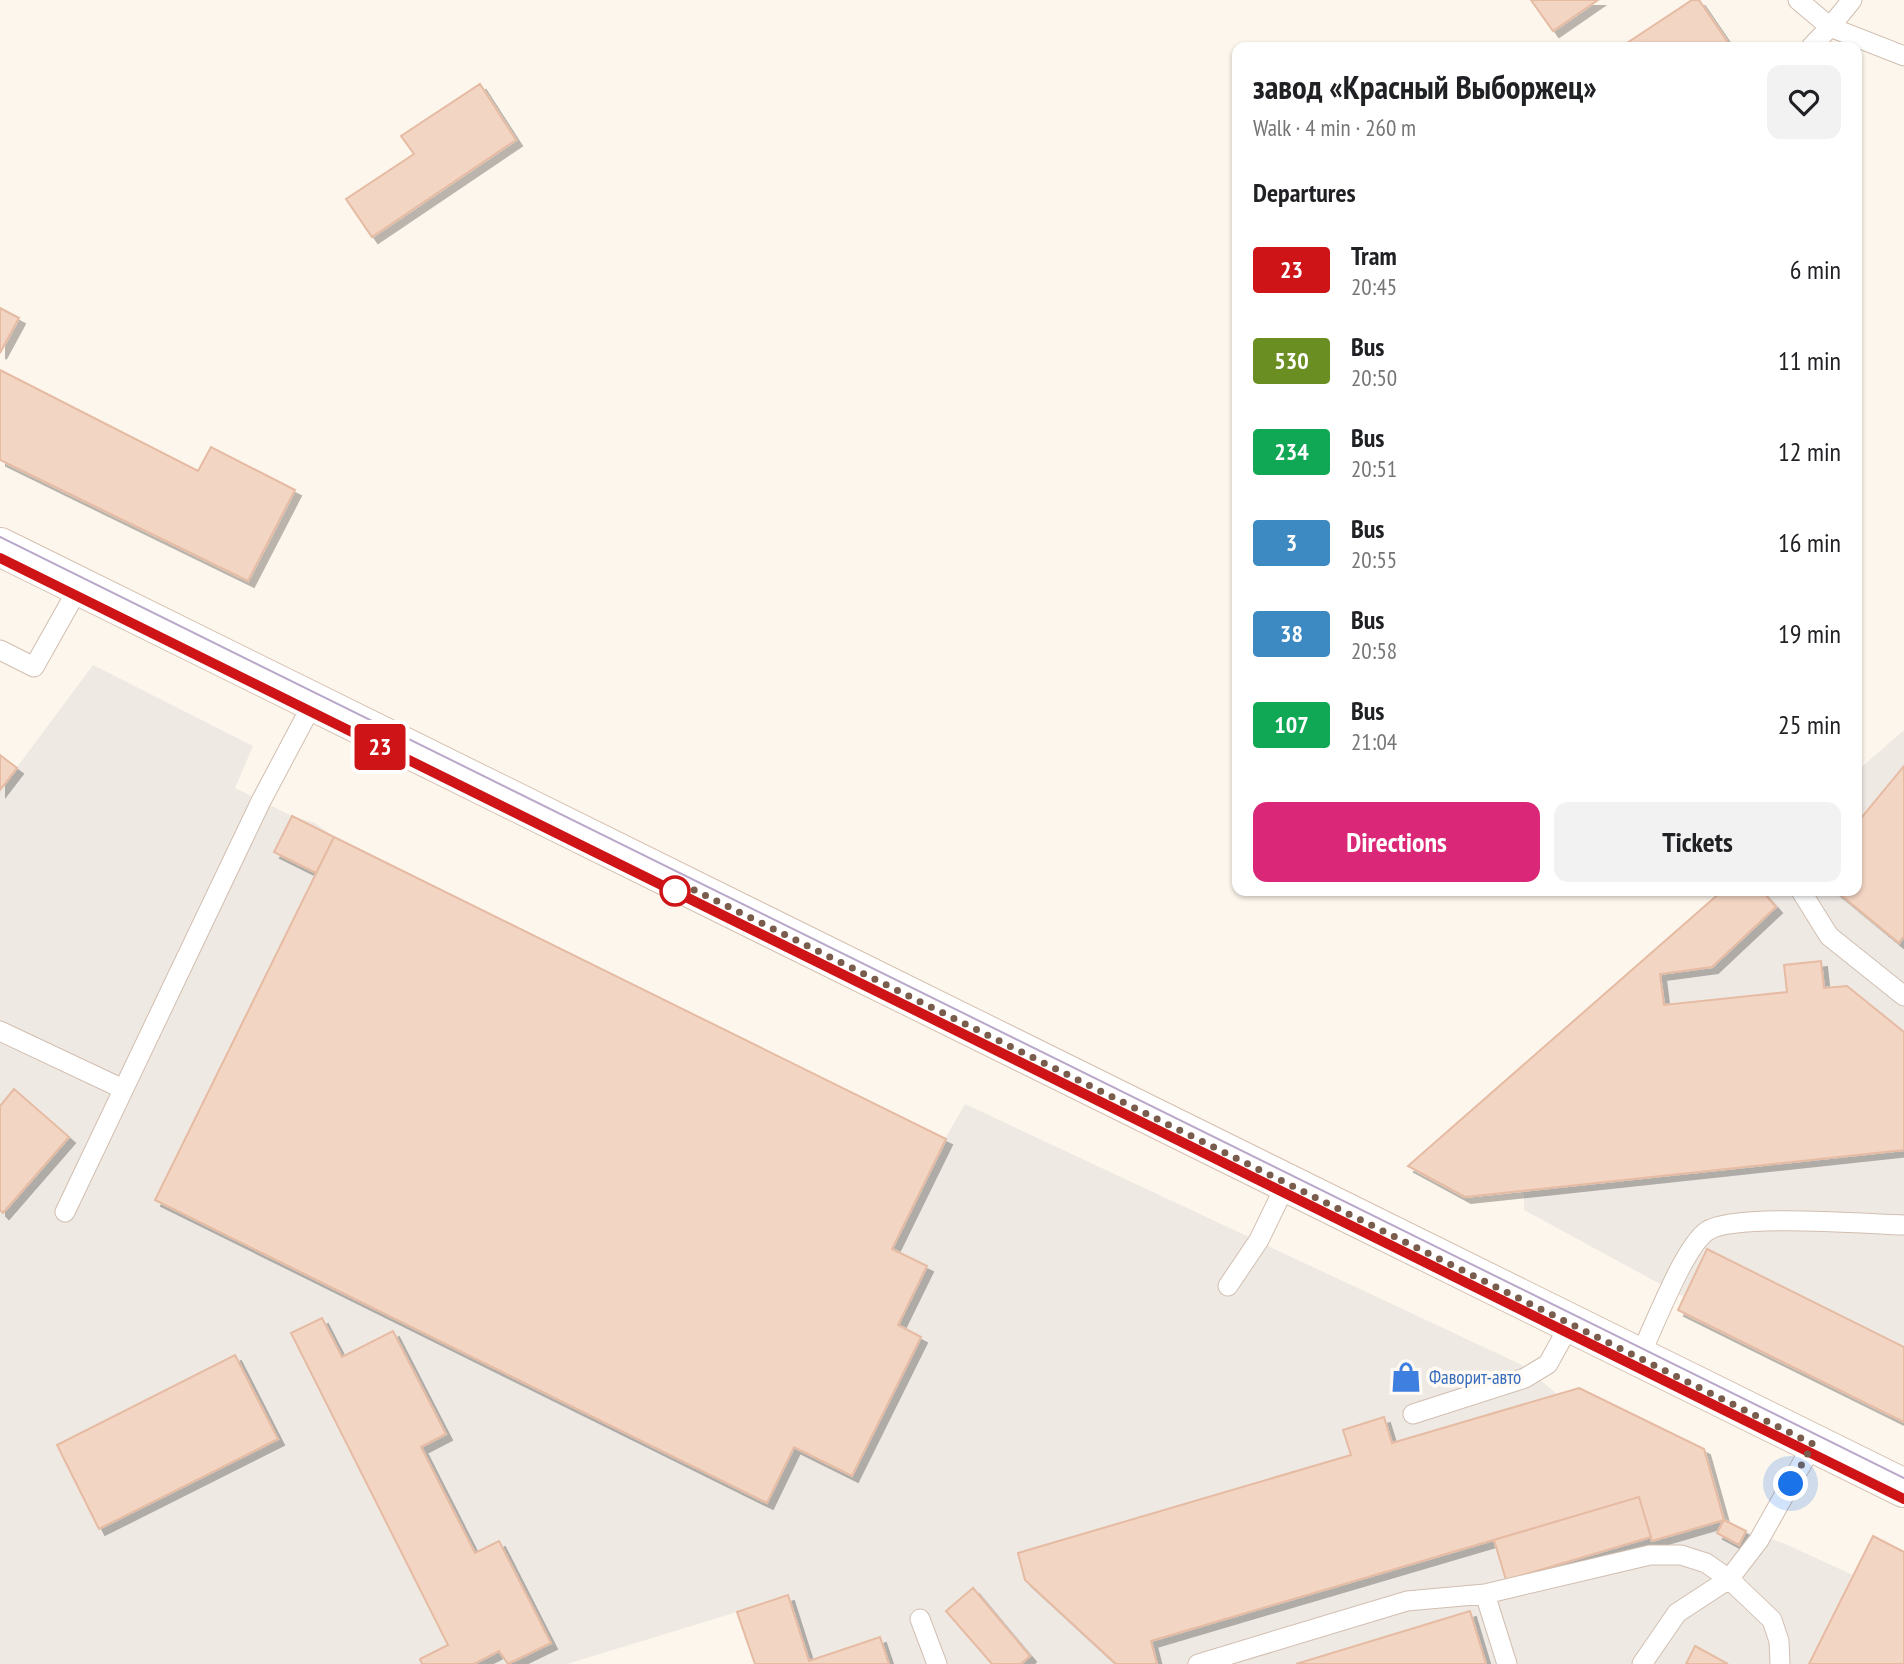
<!DOCTYPE html>
<meta charset="utf-8">
<style>
:root{--surface:#fff;--page:#f2f2f2;--text:#202124;--muted:#757577;--accent:#db2777}
body{margin:0;font-family:"PT Sans Narrow",sans-serif;background:var(--page);color:var(--text);height:100vh;display:flex;flex-direction:column;font-size:26px;white-space:nowrap}
*{box-sizing:border-box;margin:0}
p{font-size:23px;color:var(--muted)}
.icon{flex:none;width:38px;height:38px;fill:none;stroke:currentColor;stroke-width:2;stroke-linecap:round;stroke-linejoin:round}
.map{position:relative;flex:1;overflow:hidden}
.sheet{position:absolute;left:1232px;top:42px;width:630px;height:854px;display:flex;flex-direction:column;background:var(--surface);border-radius:14px;box-shadow:0 2px 5px #0004}
.sheet>*{flex:none}
.badge{padding:0 14px;border-radius:5px;font-size:24px;line-height:46px}
.you{position:absolute;width:35px;height:35px;margin:-18px;border:5px solid #fff;border-radius:50%;background:#1a73e8;box-shadow:0 0 0 10px #1a73e833}
.map>.badge{position:absolute;translate:-50% -50%;box-shadow:0 0 0 4px #fff}
h2{padding:0 21px;font-size:26px;line-height:63px}
.round{display:grid;place-items:center;flex:none;width:74px;height:74px;border-radius:14px;background:var(--page)}
.summary{display:flex;align-items:center;justify-content:space-between;height:119px;padding:0 21px}
h1{font-size:33px;font-weight:700;line-height:52px}
.primary-button{display:flex;gap:14px;margin-top:auto;padding:14px 21px}
.primary-button a{flex:1;height:80px;border-radius:14px;background:var(--accent);color:#fff;font-size:28px;font-weight:700;line-height:80px;text-align:center}
.primary-button a+a{background:var(--page);color:var(--text)}
ul{padding:0;list-style:none}
li{display:flex;align-items:center;gap:21px;height:91px;padding:0 21px}
li div{flex:1}
li b{display:block;font-size:26px}
li em{font-style:normal}
li .badge{min-width:77px;font-weight:700;text-align:center}
.map>svg:first-child{display:block}
</style>
<div class="map">
<svg width="1904" height="1664" viewBox="0 0 1904 1664">
<defs>
<filter id="shadow"><feDropShadow dx="6" dy="6" stdDeviation="0" flood-color="#0004"/></filter>
</defs>
<rect width="100%" height="100%" fill="#fdf6ec"/>
<path fill="#efe9e4" d="M 93,665 L 253,746 L 235,788 L 292,816 L 315,823 L 334,837 L 945,1139 L 965,1104 L 1522,1365 L 1557,1394 L 1579,1388 L 1704,1449 L 1724,1520 L 1746,1531 L 1783,1543 L 1853,1575 L 1873,1536 L 1904,1552 L 1904,1664 L 755,1664 L 737,1612 L 567,1664 L 0,1664 L 0,790 Z
M 1904,730 L 1904,1422 L 1678,1310 L 1684,1297 L 1524,1210 L 1524,1191 L 1465,1197 L 1408,1166 L 1722,891 L 1857,891 L 1857,771 Z"/>
<path fill="#f3d5c3" stroke="#e6bba3" stroke-width="2" filter="url(#shadow)" d="M 1531,0 L 1598,0 L 1553,31 Z
M 1692,0 L 1699,0 L 1731,47 L 1621,47 Z
M 480,84 L 516,140 L 372,237 L 346,199 L 414,154 L 401,136 Z
M 0,308 L 19,318 L 0,353 Z
M 0,370 L 198,471 L 211,447 L 295,490 L 248,581 L 0,460 Z
M 0,755 L 17,768 L 0,790 Z
M 1904,766 L 1904,936 L 1899,943 L 1836,891 L 1857,891 L 1857,823 Z
M 292,816 L 334,837 L 316,873 L 274,852 Z
M 334,837 L 946,1139 L 892,1249 L 927,1266 L 898,1325 L 921,1337 L 852,1476 L 794,1447 L 767,1503 L 155,1200 Z
M 1722,891 L 1762,891 L 1776,907 L 1712,967 L 1660,974 L 1664,1005 L 1787,992 L 1784,965 L 1821,961 L 1824,988 L 1847,986 L 1904,1032 L 1904,1150 L 1465,1197 L 1408,1166 Z
M 14,1089 L 69,1137 L 3,1213 L 0,1210 L 0,1106 Z
M 1707,1249 L 1904,1347 L 1904,1422 L 1678,1310 Z
M 322,1318 L 342,1357 L 393,1331 L 446,1434 L 421,1447 L 475,1553 L 499,1541 L 551,1643 L 508,1664 L 499,1651 L 474,1664 L 422,1664 L 420,1659 L 448,1645 L 291,1333 Z
M 235,1355 L 278,1439 L 99,1529 L 57,1445 Z
M 1579,1388 L 1704,1449 L 1724,1520 L 1652,1541 L 1639,1497 L 1151,1641 L 1157,1664 L 1116,1664 L 1025,1580 L 1018,1553 L 1351,1455 L 1343,1430 L 1384,1417 L 1392,1443 Z
M 1639,1497 L 1651,1537 L 1506,1580 L 1494,1540 Z
M 1724,1520 L 1746,1531 L 1739,1545 L 1717,1533 Z
M 1873,1536 L 1904,1552 L 1904,1664 L 1809,1664 Z
M 973,1588 L 1030,1656 L 1021,1664 L 992,1664 L 946,1611 Z
M 788,1595 L 809,1661 L 880,1637 L 889,1664 L 755,1664 L 737,1612 Z
M 1470,1611 L 1486,1664 L 1296,1664 Z
M 1695,1646 L 1728,1664 L 1686,1664 Z"/>
<g fill="none" stroke-linecap="round" stroke-linejoin="round">
<defs>
<path id="lane" d="M 1798,0 L 1830,27 L 1852,0
M 1811,47 L 1830,27 L 1904,56
M 0,650 L 34,667 L 79,587
M 1801,891 L 1829,936 L 1904,996
M 0,1031 L 123,1089
M 65,1212 L 261,801 L 313,703
M 1228,1286 L 1259,1240 L 1287,1182
M 1639,1357 C 1654,1328 1683,1248 1707,1231 C 1734,1213 1866,1224 1904,1225
M 1413,1414 L 1525,1378 L 1548,1364 L 1570,1324
M 1485,1594 L 1507,1664
M 920,1619 L 937,1664
M 1198,1664 L 1407,1601 L 1485,1594 L 1650,1555 L 1681,1555 L 1706,1563 L 1729,1579 L 1772,1620 L 1779,1641 L 1780,1664
M 1642,1664 L 1677,1613 L 1729,1579 L 1759,1540 L 1813,1444"/>
<path id="secondary" d="M 0,547 L 1904,1488"/>
</defs>
<use href="#lane" stroke="#d1beb0" stroke-width="21"/>
<use href="#secondary" stroke="#d6c0b0" stroke-width="40"/>
<use href="#lane" stroke="#fff" stroke-width="19"/>
<use href="#secondary" stroke="#fff" stroke-width="38"/>
<path stroke="#b9a8c9" stroke-width="2" d="M 0,537 L 1904,1478
M 0,558 L 1904,1499"/>
</g>
<g fill="none" stroke-linecap="round" stroke-linejoin="round">
<defs>
<path id="line" d="M 0,558 L 1904,1499"/>
</defs>
<use href="#line" stroke="#fff" stroke-width="16"/>
<use href="#line" stroke="#ce1417" stroke-width="10"/>
<path stroke="#7a5c4d" stroke-width="7" stroke-dasharray="0 12.6" d="M 675,891 L 680,883 L 727,906 L 1813,1444 L 1791,1484"/>
</g>
<defs>
<symbol id="shop-bare" viewBox="-9 -9 18 18"><path d="M-5-2.5h2.3a2.7 3.5 0 0 1 5.4 0H5L5.5 6h-11ZM-1.5-2.5h3a1.5 2.3 0 0 0-3 0Z" fill="#3f7fe0" stroke="#fffaf3" stroke-width="2.5" paint-order="stroke"/></symbol>
</defs>
<g fill-rule="evenodd">
<use href="#shop-bare" x="1384" y="1355" width="44" height="44"/>
</g>
<circle fill="#fff" stroke="#ce1417" stroke-width="3.5" cx="675" cy="891" r="14"/>
<g text-anchor="middle" dominant-baseline="central" stroke-width="7" stroke-linejoin="round" paint-order="stroke">
<g font-size="19" fill="#366cbe" stroke="#fffaf3" text-anchor="start">
<text x="1429" y="1377">Фаворит-авто</text>
</g>
</g>
</svg>
<div class="you" style="left:1791px;top:1484px"></div>
<b class="badge" style="left:380px;top:747px;background:#ce1417;color:#fff">23</b>
<section class="sheet">
<div class="summary"><div><h1>завод «Красный Выборжец»</h1><p>Walk · 4 min · 260 m</p></div><a class="round"><svg class="icon" aria-label="heart" viewBox="0 0 24 24"><path d="M12 20l-8-8c-3-5 5-10 8-4 3-6 11-1 8 4z"/></svg></a></div>
<h2>Departures</h2>
<ul>
<li><span class="badge" style="background:#ce1417;color:#fff">23</span><div><b>Tram</b><p>20:45</p></div><em>6 min</em></li>
<li><span class="badge" style="background:#6b8e23;color:#fff">530</span><div><b>Bus</b><p>20:50</p></div><em>11 min</em></li>
<li><span class="badge" style="background:#10a855;color:#fff">234</span><div><b>Bus</b><p>20:51</p></div><em>12 min</em></li>
<li><span class="badge" style="background:#3d8ac2;color:#fff">3</span><div><b>Bus</b><p>20:55</p></div><em>16 min</em></li>
<li><span class="badge" style="background:#3d8ac2;color:#fff">38</span><div><b>Bus</b><p>20:58</p></div><em>19 min</em></li>
<li><span class="badge" style="background:#10a855;color:#fff">107</span><div><b>Bus</b><p>21:04</p></div><em>25 min</em></li>
</ul>
<div class="primary-button"><a>Directions</a><a>Tickets</a></div>
</section>
</div>
